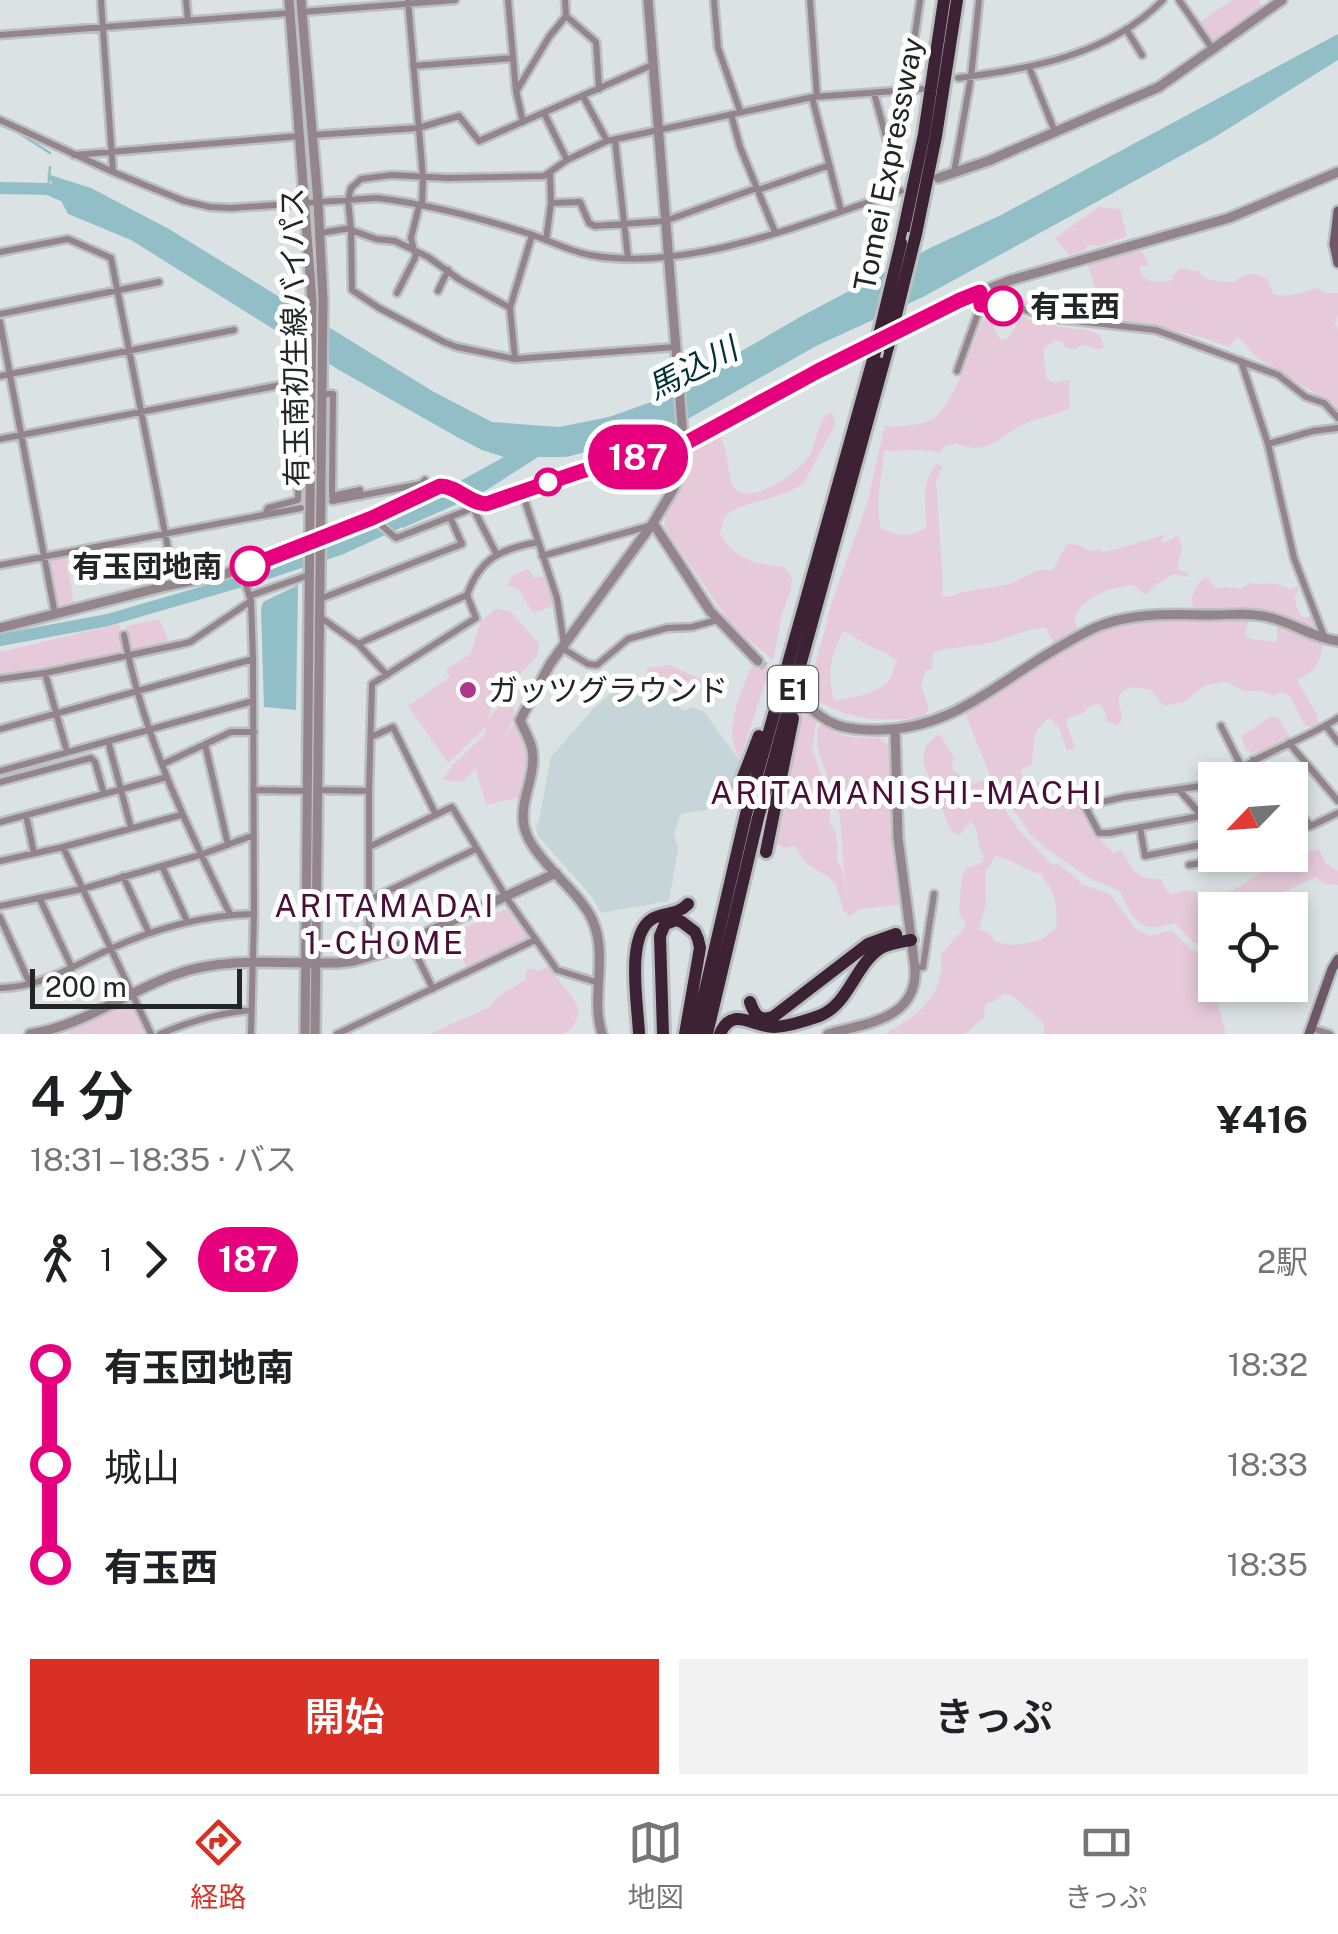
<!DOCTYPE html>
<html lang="ja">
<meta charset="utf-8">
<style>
:root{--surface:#fff;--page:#f2f2f2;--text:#202124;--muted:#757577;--line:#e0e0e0;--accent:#d93025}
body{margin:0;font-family:"Public Sans","Noto Sans JP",sans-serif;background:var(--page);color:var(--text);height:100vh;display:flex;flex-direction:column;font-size:38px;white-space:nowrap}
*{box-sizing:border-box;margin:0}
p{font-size:32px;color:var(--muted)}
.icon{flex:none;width:55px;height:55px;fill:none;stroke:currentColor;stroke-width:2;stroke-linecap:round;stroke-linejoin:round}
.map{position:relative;height:1034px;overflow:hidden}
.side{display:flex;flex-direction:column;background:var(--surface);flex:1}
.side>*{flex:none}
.badge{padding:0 20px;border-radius:32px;font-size:35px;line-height:65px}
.needle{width:65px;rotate:245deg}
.controls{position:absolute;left:1198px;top:762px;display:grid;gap:20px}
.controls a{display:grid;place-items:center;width:110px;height:110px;border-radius:0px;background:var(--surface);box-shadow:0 5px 15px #0003;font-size:50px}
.scale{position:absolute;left:30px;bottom:25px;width:212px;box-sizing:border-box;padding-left:10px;border:5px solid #232626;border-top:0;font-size:28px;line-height:35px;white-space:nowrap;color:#232626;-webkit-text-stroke:8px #fff;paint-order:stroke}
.map>.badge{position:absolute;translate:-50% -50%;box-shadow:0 0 0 5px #fff}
.legs{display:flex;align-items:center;gap:15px;height:110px;padding:0 30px;font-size:32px}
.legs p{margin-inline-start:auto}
.headline{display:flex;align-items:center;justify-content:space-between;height:170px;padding:0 30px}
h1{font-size:55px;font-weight:600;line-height:75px}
.cta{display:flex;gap:20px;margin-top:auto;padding:20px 30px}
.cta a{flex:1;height:115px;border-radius:0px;background:var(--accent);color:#fff;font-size:40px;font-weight:600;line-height:115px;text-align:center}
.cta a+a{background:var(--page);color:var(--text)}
ul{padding:0 30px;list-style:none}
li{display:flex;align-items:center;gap:35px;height:100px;font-size:38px}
li i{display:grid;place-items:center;width:15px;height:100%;margin:0 12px;background:currentColor}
li i::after{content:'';width:25px;height:25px;margin:-12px;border:8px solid;border-radius:50%;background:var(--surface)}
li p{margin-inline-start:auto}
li:first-child i{background:linear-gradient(#0000 50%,currentColor 0)}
li:last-child i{background:linear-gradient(currentColor 50%,#0000 0)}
.tabs{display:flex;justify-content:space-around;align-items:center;height:140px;border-top:2px solid var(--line);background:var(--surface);font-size:28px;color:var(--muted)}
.tabs a{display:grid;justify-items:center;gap:5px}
.tabs .on{color:var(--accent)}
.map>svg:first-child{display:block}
</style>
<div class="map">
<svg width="1338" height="1034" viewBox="0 0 1338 1034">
<rect width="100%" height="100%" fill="#dbe2e4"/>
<path fill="#c6d5d8" d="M 642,683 L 684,711 L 692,707 L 704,712 L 741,762 L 730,785 L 706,810 L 681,814 L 674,833 L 678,849 L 669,901 L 601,913 L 592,897 L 538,836 L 536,826 L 539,820 L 551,757 L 591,711 L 618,687 Z"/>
<path fill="#e6cada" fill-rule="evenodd" d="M 1232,0 L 1259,0 L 1263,9 L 1212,44 L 1198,23 Z
M 1098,207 L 1120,209 L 1127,236 L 1101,246 L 1088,245 L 1085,251 L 1069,255 L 1055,238 Z
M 1135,251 L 1142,251 L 1149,265 L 1140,267 L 1141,275 C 1150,283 1160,283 1172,280 L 1173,275 L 1180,269 L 1198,271 L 1206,279 L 1225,282 L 1235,282 C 1244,271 1255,273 1267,278 L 1273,294 C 1289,299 1303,291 1319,288 L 1325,293 L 1338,293 L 1338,313 L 1335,324 L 1338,329 L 1338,413 C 1315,389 1286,377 1259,359 C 1250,352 1247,343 1237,337 L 1229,347 L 1201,337 L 1144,323 L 1057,315 L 1013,304 C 1030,296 1043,310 1060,308 C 1075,306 1061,305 1076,303 C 1087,303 1090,306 1099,300 L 1088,266 L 1089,262 Z
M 1023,316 L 1029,320 L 1073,329 L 1085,329 L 1100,335 L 1104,346 L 1101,350 L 1083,345 L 1075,349 L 1066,348 L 1062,342 L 1055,340 L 1044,349 C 1043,359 1046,367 1046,378 L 1053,383 L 1069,380 L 1070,408 C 1057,414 1045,417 1031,421 C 1003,431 989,459 956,443 L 943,447 L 940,452 L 920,450 L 884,451 L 878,502 L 880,528 C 897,536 911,538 927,527 C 925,505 921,481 937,464 L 943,466 L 936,480 L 943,584 L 941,595 L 950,597 L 962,592 L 1010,584 L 1038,570 L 1053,570 L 1066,545 C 1078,541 1083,549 1094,551 L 1100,549 L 1102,552 L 1110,551 L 1167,534 L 1161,540 L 1163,543 L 1177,536 L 1179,537 L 1182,549 L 1177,569 L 1190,574 L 1185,577 L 1174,574 L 1154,586 L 1146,595 L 1133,585 C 1109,587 1085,596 1074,618 L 1078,629 L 1058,643 L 1053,642 L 1046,628 C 1023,629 1011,638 990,643 C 971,648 952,645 933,653 L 932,669 L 925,671 L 921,686 L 929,707 L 925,716 C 886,724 839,720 808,693 L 832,602 L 867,503 L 885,426 C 897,427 920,426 931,420 C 953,408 972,346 982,322 L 987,317 C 994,324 994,333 1001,340 L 1007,339 ZM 844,631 C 854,636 864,644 874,648 C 884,652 888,654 897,661 C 894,666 894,672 891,677 C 882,694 852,697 835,701 C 826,678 831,651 844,631 Z
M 829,413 L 833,414 L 835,425 L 805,481 C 783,502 737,500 724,518 C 724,519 720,533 720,534 C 736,560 755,564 784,567 L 792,578 L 791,591 L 782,613 L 773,660 L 742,634 L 726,617 L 669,534 L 664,523 L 668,507 L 683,484 L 688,461 L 692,460 C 691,443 704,440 717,432 C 731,447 725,481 737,490 C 756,504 800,471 810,455 C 817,441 817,423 829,413 Z
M 66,554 L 74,604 L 59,608 L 49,559 Z
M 527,569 L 531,571 L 534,578 L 544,576 C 551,584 554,595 552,606 L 538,612 L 532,611 L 519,590 L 507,585 L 513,576 Z
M 1206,576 L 1215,588 L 1225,587 L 1242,589 L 1249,583 C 1262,586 1279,580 1290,590 L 1298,585 L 1299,591 L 1294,596 L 1299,614 L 1305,618 L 1311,616 L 1314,625 L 1310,628 C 1286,617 1264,609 1236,609 C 1222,609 1209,612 1194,609 C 1189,595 1195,586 1206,576 Z
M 495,609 L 510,611 L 539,643 L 537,656 L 493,703 L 488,719 C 497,712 493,705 511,706 L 514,709 L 515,716 L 504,739 L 514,723 L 517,732 L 522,738 L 527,756 L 519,797 L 486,805 L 476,771 L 478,767 L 462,782 L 443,780 L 452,766 L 484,735 L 486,727 L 448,763 L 408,706 L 450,677 L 446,670 L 471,653 L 480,622 Z
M 1245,618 L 1249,620 L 1245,635 L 1250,639 L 1277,642 L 1277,627 C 1293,627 1309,638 1323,645 C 1320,663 1315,671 1298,679 L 1299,684 L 1316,712 L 1318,722 L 1314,726 L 1305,726 L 1290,696 L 1282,692 L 1274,696 L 1260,691 L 1244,691 L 1224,681 L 1204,686 L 1184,702 L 1164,706 L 1151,690 L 1131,687 L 1119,694 L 1119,707 L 1122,712 L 1121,721 L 1116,726 L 1107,721 L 1104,709 L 1099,704 L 1091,705 L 1081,714 L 1068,718 L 1066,723 L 1075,747 L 1067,751 L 1059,727 L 1050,718 C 1031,729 1034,745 1032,765 L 1022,769 L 1021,774 L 1030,784 L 1039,782 L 1045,787 L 1047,798 L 1081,805 C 1091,823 1098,841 1114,853 L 1121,849 C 1134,871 1135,880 1162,879 L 1165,889 L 1172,895 C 1194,883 1198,898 1218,895 C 1238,891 1258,874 1275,864 L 1284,863 C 1290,854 1309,849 1319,850 L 1326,863 L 1338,871 L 1338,885 L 1324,884 L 1316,877 L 1267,900 L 1260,910 L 1215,910 L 1215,936 L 1203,943 L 1194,943 L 1175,923 C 1167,924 1159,928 1151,927 C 1135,926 1125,904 1120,891 L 1091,879 L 1048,850 L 1031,835 L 991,778 L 967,718 L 967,712 L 1048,659 L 1104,629 L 1137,621 Z
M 159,619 L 170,644 L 132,653 L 129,650 L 126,626 Z
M 119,624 L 125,650 L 122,654 L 0,675 L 0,652 Z
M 763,663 L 770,668 L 740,759 C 722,732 739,697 750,670 L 753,666 Z
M 669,665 L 700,679 L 702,689 L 694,697 L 684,698 L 646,677 L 647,668 Z
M 801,706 L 817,720 L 812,747 L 829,800 L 830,824 L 835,830 L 838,846 L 837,860 L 842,868 L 846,897 L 840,816 L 817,746 L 818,726 L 826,726 C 841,739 860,738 880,738 L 891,748 L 893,841 L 899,905 L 861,909 L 847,917 L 847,911 L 844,913 L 836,885 L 830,878 L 807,864 L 795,846 L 784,848 L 773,841 Z
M 1269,717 L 1278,718 L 1290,737 L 1255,754 L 1247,750 L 1241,737 Z
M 940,734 L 954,758 L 952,766 L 955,772 L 974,784 L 985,780 L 1017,828 L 1052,865 L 1058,864 L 1084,885 L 1110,894 L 1135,928 L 1149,936 L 1172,930 L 1191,950 L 1198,952 L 1206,975 L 1212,983 L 1226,1034 L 1042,1034 L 1045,1031 L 1043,1022 L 1013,996 L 1004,993 L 993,1002 L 985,1004 L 984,1018 L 965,1034 L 885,1034 C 919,1013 944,1000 941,954 L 962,931 L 966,923 L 959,914 L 962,875 L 967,868 L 982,863 L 984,856 C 975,845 982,835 971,821 L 959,836 L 950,829 L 924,765 C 922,750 926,741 940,734 ZM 996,856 C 1013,859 1026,872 1042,874 C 1043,879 1047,883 1050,887 C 1057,899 1057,915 1056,928 L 1042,939 L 1028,943 L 1013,945 L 995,942 L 988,933 L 979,930 L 986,904 L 985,872 Z
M 504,910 L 508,910 L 528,939 L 527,944 L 469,972 L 451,934 Z
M 549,965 C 557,982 572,992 579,1010 C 576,1023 574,1031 560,1034 L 429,1034 L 488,1008 L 498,997 L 526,979 L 526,971 L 530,968 L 539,971 Z
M 128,1002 L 132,1004 L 147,1034 L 68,1034 L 69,1030 Z"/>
<path fill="#92bfc7" d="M 1338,34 L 1338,60 L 1215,137 L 923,297 L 816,346 L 665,432 L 566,457 L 538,457 L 482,493 L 403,528 L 390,516 L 420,503 L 504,457 L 482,450 L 457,437 L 339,370 L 131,240 L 68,214 L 47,174 L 91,188 L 169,229 L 434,392 L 492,422 L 559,427 L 609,417 L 657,400 L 800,317 L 932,247 L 1001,215 Z
M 298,585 L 296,710 L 264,707 L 261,610 L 263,602 Z"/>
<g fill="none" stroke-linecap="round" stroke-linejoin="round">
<path stroke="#92bfc7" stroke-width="2.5" d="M 0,125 L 17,132 L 50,153
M 48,189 L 50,167"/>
<path stroke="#92bfc7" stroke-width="12" d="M 0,188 L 48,189 L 69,198
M 0,640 L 108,620 L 252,578 L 340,549 L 412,516"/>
<path stroke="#b6bcbe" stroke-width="9" stroke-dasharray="9 4.5" stroke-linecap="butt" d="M 758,661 L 802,700"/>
<defs>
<path id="minor" d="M 101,0 L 113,172
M 186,0 L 188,20
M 408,0 L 423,177 L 422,206
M 508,0 L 516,91 L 523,122
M 714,0 L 718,48 L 740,111
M 810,0 L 817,97
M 1179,0 L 1212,48
M 302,12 L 455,0
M 566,16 L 596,42 L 599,89
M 1126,29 L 1142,55
M 0,35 L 290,13
M 413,66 L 513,58
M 1029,67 L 1055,132
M 958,78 C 1031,69 1109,55 1163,0
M 517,90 L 549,37 L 566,16 L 565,0
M 874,93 L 892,159
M 583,96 L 607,141
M 812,97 L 841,211
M 544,113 L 567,160
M 731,114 L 740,147 L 775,232
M 0,120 L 113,172 L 184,201 L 210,207 L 231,208 L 377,198 C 427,204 484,219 533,235 C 552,242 570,251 590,255 C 688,273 808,222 901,191
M 313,135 L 418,128 L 459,116 L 479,141 L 652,65
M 615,140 L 628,258
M 74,155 L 300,136
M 954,172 L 971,77 L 979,0
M 758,190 L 827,166
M 888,195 L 907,89 L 920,0
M 551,203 L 580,202 L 589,223 L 595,226 L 665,221 L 757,188
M 351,230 L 376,239 L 395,241 L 428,257 L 460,280 L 510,308
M 320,233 L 351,228
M 546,240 L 551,203 L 550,174
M 414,251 L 411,238 L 419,206
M 0,252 L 68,239 L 111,258 L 175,584
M 438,291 L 448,270
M 980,292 L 981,305 L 1011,306 L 1058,319 L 1156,330 L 1278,375 L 1306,397 L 1324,403 L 1338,418
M 397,293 L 415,258 L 416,252
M 0,314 L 159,282
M 0,322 L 55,614
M 676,347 L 515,359 L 457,347 L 444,342 L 379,308 L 352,290 L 351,230 L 348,200 L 351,188 L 361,179 L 392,175 L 448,178 L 544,176 L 567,160 L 607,141 L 813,97 L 922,89
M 515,359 L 510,308 L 532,235
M 1241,361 L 1268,444 L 1294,558 L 1325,639
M 957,371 L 981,305
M 0,376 L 234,330
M 323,394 L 333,394 L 332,496 L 360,490 L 361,496
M 0,439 L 312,379
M 1268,444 L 1313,431 L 1338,428
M 522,492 L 557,598 L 564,644
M 332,501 L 421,484 L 425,480
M 473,508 L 497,555
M 266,513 L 268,508 L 298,500 L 300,382
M 373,518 L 396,538 L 481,505
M 542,556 L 649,526
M 0,565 L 301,508
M 241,569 L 251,601 L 253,659 L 254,914 L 251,1034
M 249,596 L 309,575
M 320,599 L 462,544 L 450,517
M 320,617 L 358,644 L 387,675
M 124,635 C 143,735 185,823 230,914
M 358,644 L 467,595
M 562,648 L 588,664 L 597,665 L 628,639 L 667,628 L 692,627 L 717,620
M 45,673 L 67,752
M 0,679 L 45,673 L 182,644 L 190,642 L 251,601
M 1221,726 L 1242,768
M 1326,726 L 1338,742
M 0,729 L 253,659
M 371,737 L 393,727 L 436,815
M 108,741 L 131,828
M 1289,743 L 1338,801
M 205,744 L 228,845
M 1253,760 L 1271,780
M 163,764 L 231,732 L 254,732
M 0,771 L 253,701
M 1225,780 C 1259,752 1302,742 1338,718
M 0,782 L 91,758 L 95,762 L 104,794
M 253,790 L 307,791
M 317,790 L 369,791
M 1180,791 L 1215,831
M 1290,802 L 1311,826
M 26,815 L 34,853
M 1201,816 L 1109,833 L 1099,833 L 1085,806 L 1124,797 L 1215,784
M 0,822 L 167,777
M 1140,827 L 1145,856 L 1215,842
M 1290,832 L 1311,826 L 1338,813
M 371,846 L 452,807 L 506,897 L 557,970 L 599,983
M 63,847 L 151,1034
M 0,861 L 63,847 L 181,815
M 1189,865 L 1212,861 L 1225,863 L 1237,857
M 162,866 L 187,921
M 123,876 L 149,933
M 40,899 L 72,968
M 369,900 L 476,849
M 0,906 L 82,889 L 200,855 L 254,835
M 0,917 L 30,984
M 410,942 L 433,989
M 369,957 L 369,791 L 372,684 L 476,618 L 467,595 C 480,558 501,549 538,542
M 915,968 L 923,967 L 934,894
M 0,988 C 43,987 72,966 110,949 C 156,928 203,915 254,914
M 1311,1028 L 1330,1034
M 160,1034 C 190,1021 218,1013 251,1010
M 337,1034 L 535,940"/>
<path id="tertiary" d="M 289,0 L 312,301 L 305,1034
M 301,0 L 318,202 L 323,300 L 315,1034
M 938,178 L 988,161 L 1159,87 L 1282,0
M 892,333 L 960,300 L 1011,280 L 1229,218 L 1338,172
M 653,523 L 710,611 L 758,661
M 0,628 L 166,586 L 225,574 L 372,518 L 440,486 C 457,486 469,503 487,504 L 582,471 L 669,450 L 692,441 L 878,340
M 802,700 C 827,726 843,730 879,730 C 940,729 978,699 1027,667 C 1047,654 1067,642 1088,631 C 1124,612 1170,614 1210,615 C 1231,615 1252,612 1272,618 C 1295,624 1314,638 1338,641
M 30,1034 C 82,1026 125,993 174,975 C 225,956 285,964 338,963 L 354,961 L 385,952 L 556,873
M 602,1034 C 590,996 609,956 592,919 C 577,888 530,857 524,826 C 519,800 537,775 532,749 C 530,739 524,730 520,720 L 550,664 L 653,523 L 674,488 L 680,470 L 683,437 L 648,0
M 828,1034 C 865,1023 918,1020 915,968 L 898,838 L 895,729"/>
<path id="secondary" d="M 1338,211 L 1334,244 L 1338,263
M 1309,1034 L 1332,969 L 1338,959"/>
<path id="motorway" d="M 916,234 L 936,136 L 957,0
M 901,243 L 924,134 L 944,0
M 740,785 L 759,736
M 766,852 L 793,718
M 750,1002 C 754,1014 759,1022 773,1017 L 868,944 L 896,934
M 639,1034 C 638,1005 625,936 652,919 C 664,912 678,915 688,904
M 663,1034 L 660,936 L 665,924 L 676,920 L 682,922 L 695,932 L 698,939 L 700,948 L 685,1034
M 695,1034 L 746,814 L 874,356
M 707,1034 L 758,818 L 888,347
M 720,1034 C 732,1005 753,1027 774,1027 C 789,1026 805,1021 819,1016 C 849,1005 855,964 881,948 C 890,943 901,942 911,940"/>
</defs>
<use href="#minor" stroke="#bac0c2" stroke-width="11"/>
<use href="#tertiary" stroke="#bac0c2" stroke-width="14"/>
<use href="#secondary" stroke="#bac0c2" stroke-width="14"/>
<use href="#motorway" stroke="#bac0c2" stroke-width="18"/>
<use href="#minor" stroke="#94858d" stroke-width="6"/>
<use href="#tertiary" stroke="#94858d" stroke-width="9"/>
<use href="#secondary" stroke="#6f5966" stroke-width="9"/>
<use href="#motorway" stroke="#3d2233" stroke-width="12"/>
<defs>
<path id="motorway-bridge" d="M 888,347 L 916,234
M 874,356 L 901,243"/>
</defs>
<use href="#motorway-bridge" stroke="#bac0c2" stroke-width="18" stroke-linecap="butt"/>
<use href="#motorway-bridge" stroke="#3d2233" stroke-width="12"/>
</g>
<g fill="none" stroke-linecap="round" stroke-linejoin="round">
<defs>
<path id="line-1" d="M 250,566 L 372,518 L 440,486 C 457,486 469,503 486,504 L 582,471 L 682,445 L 818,371 L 960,300 L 980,292 L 981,305 L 1003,306"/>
</defs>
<use href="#line-1" stroke="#fff" stroke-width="22"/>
<use href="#line-1" stroke="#e6007e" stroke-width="15"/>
</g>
<g fill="#fff" stroke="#e6007e" stroke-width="5">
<circle cx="1003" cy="306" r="18"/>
<circle cx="548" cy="482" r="12"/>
<circle cx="250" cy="566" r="18"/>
</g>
<circle fill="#af368a" stroke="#fff" stroke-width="4" cx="468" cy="690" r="10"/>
<g text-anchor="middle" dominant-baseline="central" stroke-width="10" stroke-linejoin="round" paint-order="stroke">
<rect fill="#fff" stroke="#656767" stroke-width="2.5" x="768" y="666" width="50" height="46" rx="8"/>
<g font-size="28" font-weight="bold" fill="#232626">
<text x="793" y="689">E1</text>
</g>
<g font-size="30" fill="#232626" stroke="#fff">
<text transform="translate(888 164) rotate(-79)">Tomei Expressway</text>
<text transform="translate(294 337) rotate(-91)">有玉南初生線バイパス</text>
</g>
<g font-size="30" font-weight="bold" fill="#232626" stroke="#fff" text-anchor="start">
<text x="1030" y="306">有玉西</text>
<text x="222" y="566" text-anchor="end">有玉団地南</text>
</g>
<g font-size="30" fill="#232626" stroke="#fff" text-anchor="start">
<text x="488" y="690">ガッツグラウンド</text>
</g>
<g font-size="32" font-style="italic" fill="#033138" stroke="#fff">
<text transform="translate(692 368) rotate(-27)">馬込川</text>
</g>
<g font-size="32" letter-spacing="2.5" fill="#490f38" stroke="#fff">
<text x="907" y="792">ARITAMANISHI-MACHI</text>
<text x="385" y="905">ARITAMADAI<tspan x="385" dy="37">1-CHOME</tspan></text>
</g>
</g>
</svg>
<div class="controls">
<a><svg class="needle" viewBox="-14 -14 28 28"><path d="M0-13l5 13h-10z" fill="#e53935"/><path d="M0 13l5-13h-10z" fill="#757577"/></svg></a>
<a><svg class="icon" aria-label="locate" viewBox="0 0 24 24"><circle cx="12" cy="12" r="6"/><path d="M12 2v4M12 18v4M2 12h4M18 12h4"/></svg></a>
</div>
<div class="scale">200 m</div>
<b class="badge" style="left:638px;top:457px;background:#e6007e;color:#fff">187</b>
</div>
<section class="side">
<div class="headline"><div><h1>4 分</h1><p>18:31 – 18:35 · バス</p></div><b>¥416</b></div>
<div class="legs"><svg class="icon" aria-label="walk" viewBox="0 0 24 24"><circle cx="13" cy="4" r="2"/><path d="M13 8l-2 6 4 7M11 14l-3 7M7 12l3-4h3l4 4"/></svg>1<svg class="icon" aria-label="forward" viewBox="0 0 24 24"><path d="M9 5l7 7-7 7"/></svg><b class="badge" style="background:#e6007e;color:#fff">187</b><p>2駅</p></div>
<ul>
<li><i style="color:#e6007e"></i><b>有玉団地南</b><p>18:32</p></li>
<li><i style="color:#e6007e"></i><span>城山</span><p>18:33</p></li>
<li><i style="color:#e6007e"></i><b>有玉西</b><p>18:35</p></li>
</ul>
<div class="cta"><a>開始</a><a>きっぷ</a></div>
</section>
<nav class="tabs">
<a class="on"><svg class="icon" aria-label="directions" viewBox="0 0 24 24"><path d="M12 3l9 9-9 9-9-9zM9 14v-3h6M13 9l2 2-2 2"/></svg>経路</a>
<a><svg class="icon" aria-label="map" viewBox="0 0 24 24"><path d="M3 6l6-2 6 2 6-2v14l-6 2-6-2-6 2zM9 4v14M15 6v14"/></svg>地図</a>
<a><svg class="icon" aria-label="tickets" viewBox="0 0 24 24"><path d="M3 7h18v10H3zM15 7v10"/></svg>きっぷ</a>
</nav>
